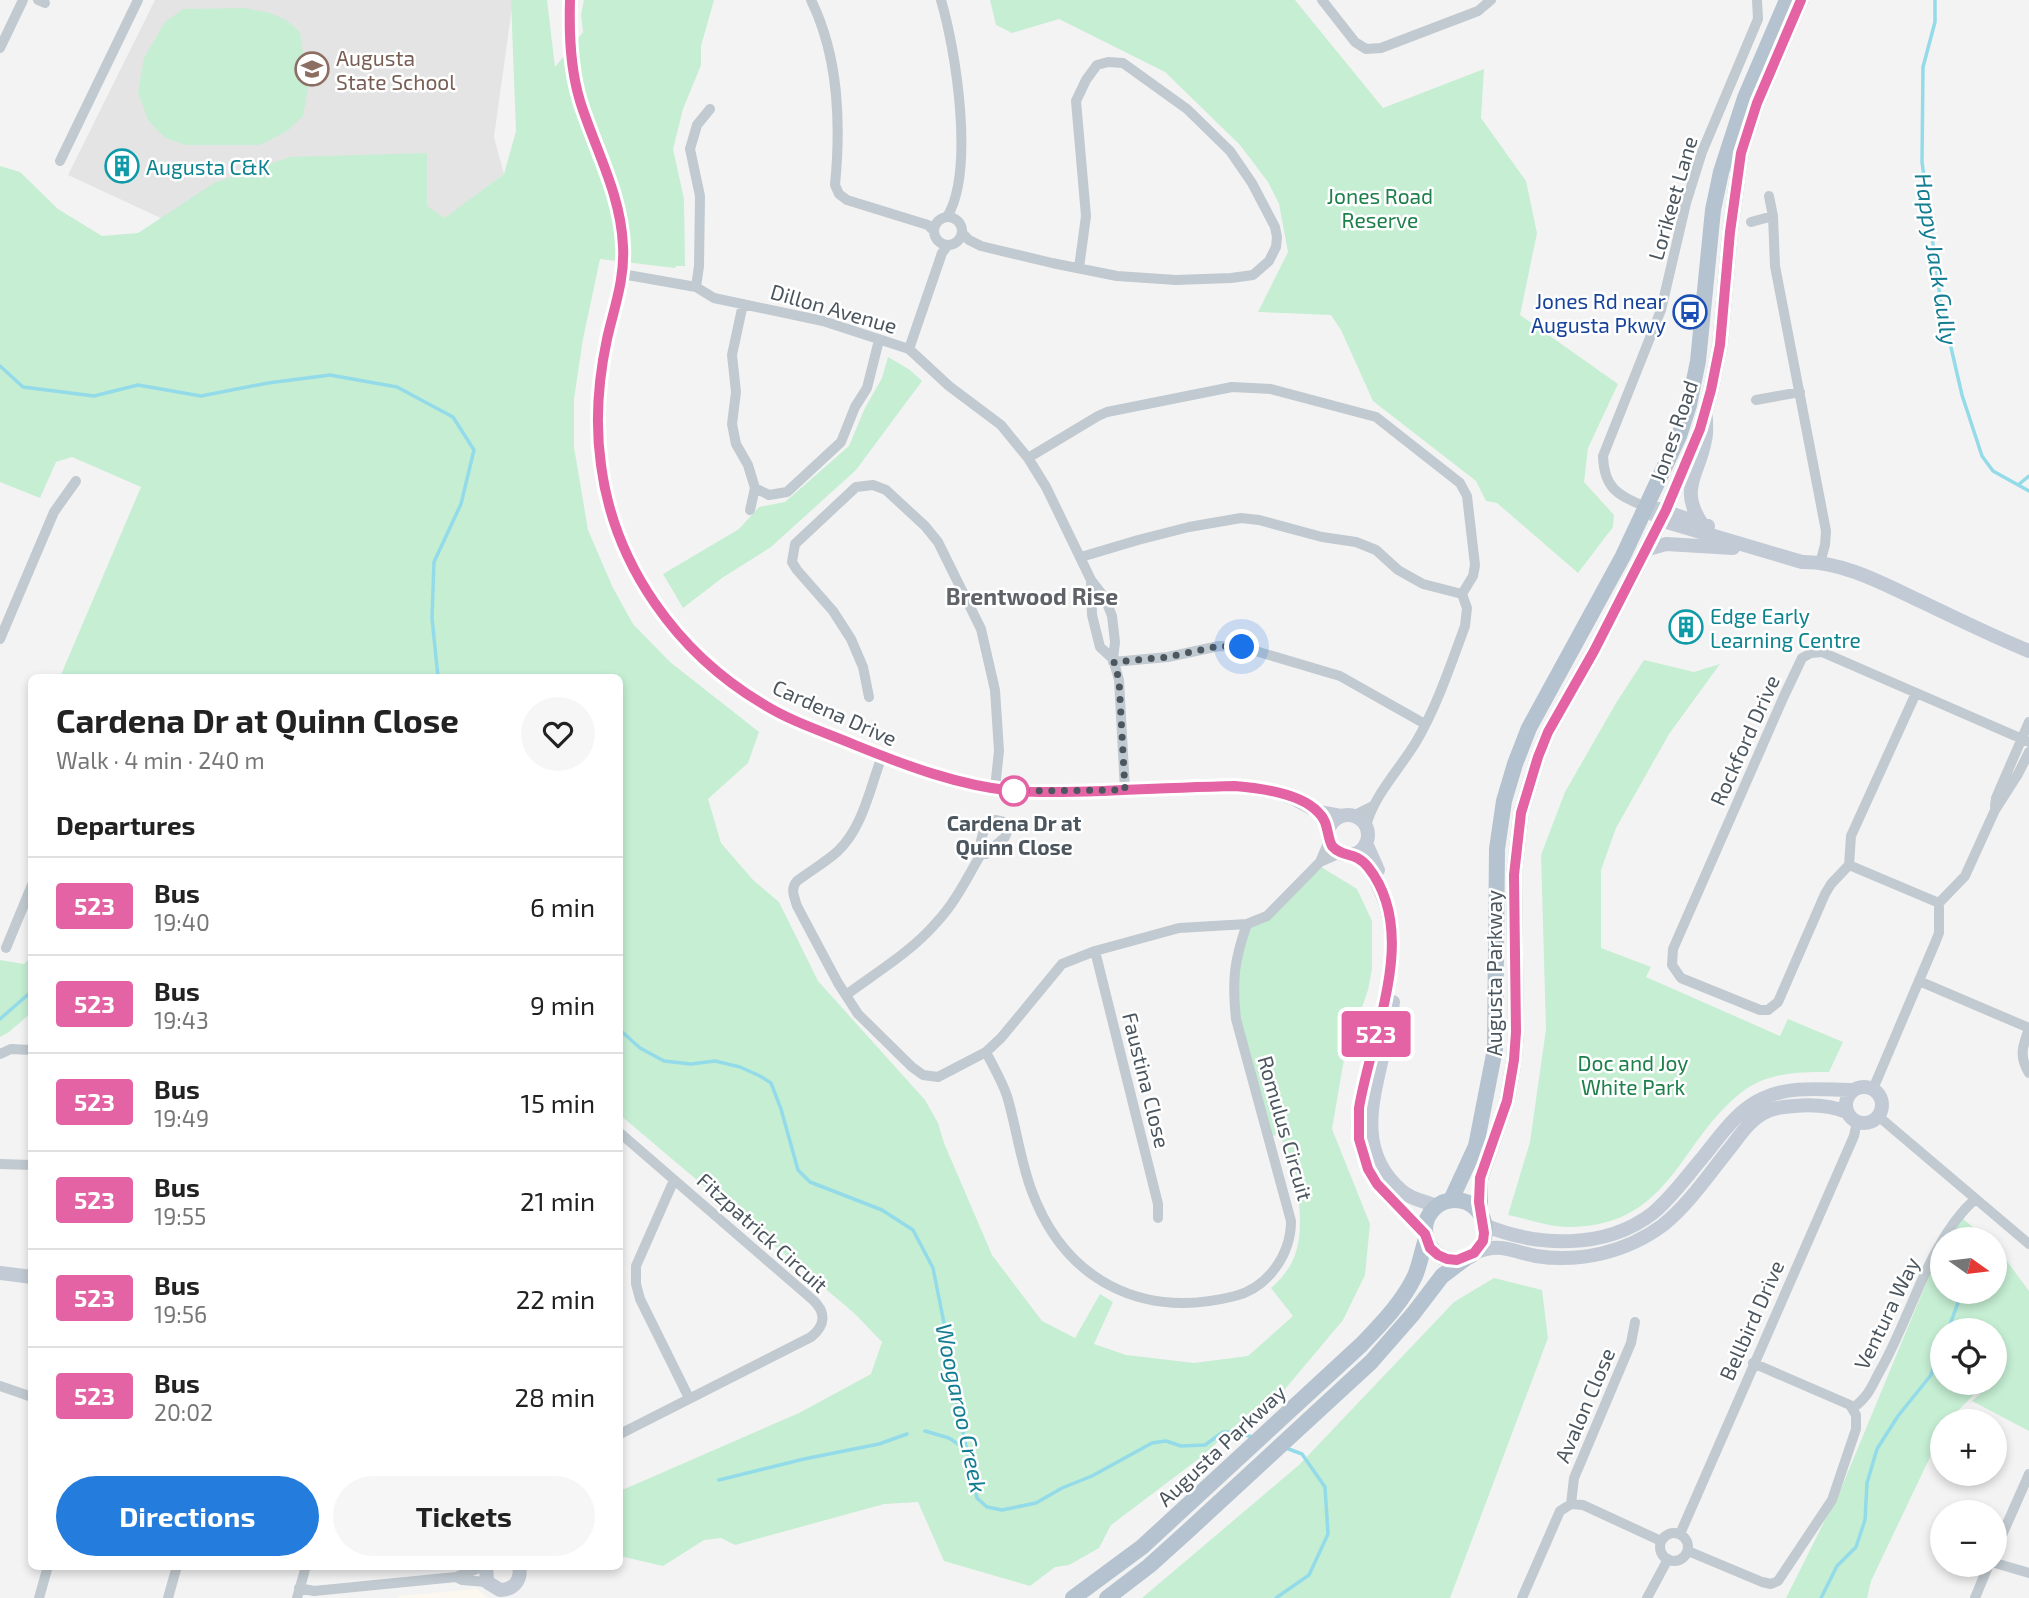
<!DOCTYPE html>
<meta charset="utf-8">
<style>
:root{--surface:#fff;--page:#f6f6f6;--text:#222;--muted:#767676;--line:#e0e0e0;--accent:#247cdd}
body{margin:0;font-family:"Exo 2",sans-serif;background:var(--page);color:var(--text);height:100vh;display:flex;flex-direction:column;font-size:26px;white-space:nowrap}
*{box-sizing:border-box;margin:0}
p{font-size:23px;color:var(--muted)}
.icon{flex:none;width:38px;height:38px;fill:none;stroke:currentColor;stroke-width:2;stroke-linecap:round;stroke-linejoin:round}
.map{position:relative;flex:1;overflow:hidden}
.panel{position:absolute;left:28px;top:674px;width:595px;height:896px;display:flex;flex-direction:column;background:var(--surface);border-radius:10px;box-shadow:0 4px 10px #0003}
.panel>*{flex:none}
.badge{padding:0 14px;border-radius:5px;font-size:24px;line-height:46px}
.needle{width:46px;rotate:104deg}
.controls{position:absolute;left:1930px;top:1227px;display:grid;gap:14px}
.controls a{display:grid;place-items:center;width:77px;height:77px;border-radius:50%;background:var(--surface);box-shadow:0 4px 10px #0003;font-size:35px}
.you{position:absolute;width:35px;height:35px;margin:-18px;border:5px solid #fff;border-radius:50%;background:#1a73e8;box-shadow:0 0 0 10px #1a73e833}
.map>.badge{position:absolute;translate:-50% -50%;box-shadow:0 0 0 4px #fff}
h2{padding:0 28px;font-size:26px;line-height:63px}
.round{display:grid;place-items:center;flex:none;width:74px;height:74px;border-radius:37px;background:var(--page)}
.headline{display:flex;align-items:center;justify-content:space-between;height:119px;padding:0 28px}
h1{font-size:33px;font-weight:700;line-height:52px}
.button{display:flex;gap:14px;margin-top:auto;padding:14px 28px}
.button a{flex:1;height:80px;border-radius:42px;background:var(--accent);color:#fff;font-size:28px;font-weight:700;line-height:80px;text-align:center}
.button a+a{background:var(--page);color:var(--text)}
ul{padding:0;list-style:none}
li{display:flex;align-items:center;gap:21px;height:98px;padding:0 28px;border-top:2px solid var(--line)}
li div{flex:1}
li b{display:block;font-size:26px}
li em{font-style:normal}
li .badge{min-width:77px;font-weight:700;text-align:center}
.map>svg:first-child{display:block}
</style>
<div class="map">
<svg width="2029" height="1598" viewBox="0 0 2029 1598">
<rect width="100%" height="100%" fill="#f4f3f3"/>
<path fill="#fcf8ef" d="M 477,1589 L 488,1598 L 398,1598 L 398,1596 Z"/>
<path fill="#e5e4e4" d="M 155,0 L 513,0 L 494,137 L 504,174 L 435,226 L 221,246 L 68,175 Z"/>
<path fill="#c5eed3" d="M 511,0 L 547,0 L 555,67 L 583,32 L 581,14 L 584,0 L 714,0 L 701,46 L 701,65 L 683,109 L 673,149 L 684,199 L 685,266 L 676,266 L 675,268 L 600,259 L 583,339 L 574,399 L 574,447 L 588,530 L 613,588 L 633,624 L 670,662 L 759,732 L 748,763 L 708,799 L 721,843 L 753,880 L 779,902 L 818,981 L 925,1100 L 938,1123 L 944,1143 L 992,1255 L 1042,1321 L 1075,1338 L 1100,1294 L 1113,1302 L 1094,1344 L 1126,1355 L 1194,1363 L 1248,1356 L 1293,1316 L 1271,1288 C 1299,1264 1302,1238 1299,1203 C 1298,1194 1298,1184 1296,1175 C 1291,1161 1283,1149 1281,1134 L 1267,1137 L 1232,987 L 1247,924 L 1267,916 L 1318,865 L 1357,889 L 1372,921 L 1372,969 L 1368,990 L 1344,1059 L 1332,1129 L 1370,1224 L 1365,1275 L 1343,1320 L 1275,1401 L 1255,1408 L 1201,1457 L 1111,1525 L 1099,1548 L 1069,1565 L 1055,1567 L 1030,1586 L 944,1561 L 918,1502 L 884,1504 L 735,1545 L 721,1538 L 704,1540 L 663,1566 L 620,1556 L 620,1491 L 799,1413 L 871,1374 L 882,1342 L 854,1313 L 620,1115 L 620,677 L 60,677 L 141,487 L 72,457 L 56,462 L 40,498 L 0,482 L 0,166 L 20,172 L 58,209 L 102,236 L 138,233 L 214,183 L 290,157 L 427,153 L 427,206 L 443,217 L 446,217 L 504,174 L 516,131 Z
M 990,0 L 1295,0 L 1383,108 L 1484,69 L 1481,118 L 1526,181 L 1537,233 L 1520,315 L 1618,384 L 1588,448 L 1584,482 L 1614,515 L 1613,527 L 1578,573 L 1497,503 L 1486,501 L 1476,481 L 1373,401 L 1341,330 L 1331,315 L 1258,312 L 1288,252 L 1279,204 L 1268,182 L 1240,145 L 1165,72 L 1059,19 L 1012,33 L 996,25 Z
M 245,8 L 270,13 L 286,20 L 300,32 L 308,88 L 303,116 L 287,131 L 260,145 L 186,145 L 165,138 L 148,120 L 138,92 L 144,58 L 165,22 L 183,9 Z
M 888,357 L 910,370 L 922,381 L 856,470 L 771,547 L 722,578 L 683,608 L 663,574 L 739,529 L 759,507 L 785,502 L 849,446 L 864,410 L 882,378 Z
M 1644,660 L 1694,672 L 1720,664 L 1669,734 L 1616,828 L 1601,870 L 1601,948 L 1651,967 L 1646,977 L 1780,1036 L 1788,1019 L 1843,1042 L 1829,1072 C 1801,1072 1770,1072 1746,1089 C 1679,1137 1674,1225 1571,1227 C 1551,1228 1528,1219 1508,1215 L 1530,1142 L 1546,1029 L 1541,855 L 1565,792 L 1616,703 Z
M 31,957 L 31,1013 L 9,1032 L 0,1037 L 0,960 L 24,964 Z
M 1956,1213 L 1987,1239 L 1945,1239 Z
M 1942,1245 L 1942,1292 L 1995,1292 L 1995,1245 L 2029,1291 L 2029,1431 L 1972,1401 L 1998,1378 L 1995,1378 L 1995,1330 L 1942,1330 L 1942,1382 L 1985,1383 L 1948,1421 L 1942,1421 L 1942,1432 L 1871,1581 L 1867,1598 L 1786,1598 L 1843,1484 Z
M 1494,1278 L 1542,1290 L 1548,1338 L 1450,1598 L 1142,1598 L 1299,1465 L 1454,1302 Z"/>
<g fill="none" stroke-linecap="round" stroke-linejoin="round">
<path stroke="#94dbe9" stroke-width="3.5" d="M 1935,0 L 1935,22 L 1923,67 L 1922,162 L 1941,304 L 1962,395 L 1982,456 L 1993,471 L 2029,491
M 0,366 L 23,387 L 94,396 L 138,385 L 201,396 L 268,383 L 330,375 L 397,387 L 453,417 L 474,450 L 461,504 L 434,562 L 432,618 L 438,677
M 2018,485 L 2029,476
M 0,1019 L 32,991
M 620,1030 L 640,1048 L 664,1061 L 691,1064 L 715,1061 L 740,1067 L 760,1076 L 771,1083 L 781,1109 L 798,1170 L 810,1182 L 882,1210 L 913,1230 L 933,1268 L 950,1353 L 952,1380 L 977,1498 L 987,1507 L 1002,1510 L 1036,1503 L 1062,1488 L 1092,1476 L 1152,1443 L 1166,1441 L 1181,1446 L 1205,1445 L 1223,1432 L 1236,1432 L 1252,1437
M 1948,1330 L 1962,1292
M 925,1431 L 949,1438 L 967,1450
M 719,1480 L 804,1459 L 879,1444 L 907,1434
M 1276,1598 L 1309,1575 L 1328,1534 L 1325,1487 L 1302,1454 L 1286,1448
M 1821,1598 L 1837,1566 L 1856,1547 L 1865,1520 L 1867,1483 L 1877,1449 L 1898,1416 L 1931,1375 L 1942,1345"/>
<path stroke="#c1cad0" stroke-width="10" d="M 38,0 L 45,3
M 811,0 C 839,57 841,123 835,185 L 839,194 L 847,200 L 928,225 L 934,231
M 941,0 C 956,51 975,171 947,217
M 1322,0 L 1355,42 L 1366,49 L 1381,48 L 1478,11 L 1491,0
M 0,48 L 23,0
M 60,161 L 138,0
M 1769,196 L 1773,216 L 1775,266 L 1826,531 L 1825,545 L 1820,563
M934 231a14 14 0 1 1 28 0a14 14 0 1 1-28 0Z
M 1751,222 L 1773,216
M 962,233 L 969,240 L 981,246 L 1052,263 L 1117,276 L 1176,280 L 1231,278 L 1253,275 L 1269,261 L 1276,247 L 1277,237 L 1275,227 L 1252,183 L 1230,151 L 1187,109 L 1123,63 L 1108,62 L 1097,65 L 1086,80 L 1076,101 L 1086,216 L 1079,268
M 622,274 L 696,287 L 714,298 L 823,321 L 909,349 L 949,386 L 1001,425 L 1028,458 L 1046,487 L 1091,580 L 1105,598 L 1112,616 L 1115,642 L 1113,659 L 1119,680 L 1125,790
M 696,287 L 699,266 L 700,196 L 690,149 L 697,125 L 710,109
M 743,304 L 732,355 L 736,392 L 732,424 L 736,444 L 748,465 L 755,488 L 750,510
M 909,349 L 942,253 L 948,245
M 1756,400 L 1800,392
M 1028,458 L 1098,416 L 1107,412 L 1232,387 L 1271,389 L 1376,417 L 1460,483 L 1467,496 L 1475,565 L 1473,576 L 1462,594 L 1467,608 L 1465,626 C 1451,664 1437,706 1416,742 C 1399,770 1374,795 1366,826
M 755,488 L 769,495 L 787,492 L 841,442 L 855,407 L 867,388 L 879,340
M 1646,507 C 1618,495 1604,489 1603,456 L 1661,310 L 1686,203 L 1702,152 L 1758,19 L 1757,0
M 1081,557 L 1138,540 L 1189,527 L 1241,518 L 1259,520 L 1322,537 L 1356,542 L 1376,550 L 1398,570 L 1423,584 L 1462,594
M 1091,580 L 1092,615 L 1100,647 L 1113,659
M 0,639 L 54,512 L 76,481
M 1113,662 L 1168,657 L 1219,646 L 1242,647 L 1340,676 L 1425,724
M 1916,693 L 1851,836 L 1849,865 L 1831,884 L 1825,894 L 1778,1002 L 1768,1010 L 1760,1010 L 1681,978 L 1672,965 L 1673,949 L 1784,696 L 1802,658 L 1811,653 L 1822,652 L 2029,742
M 869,697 L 863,667 L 851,639 L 833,611 L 797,570 L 792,562 L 795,544 L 856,487 L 873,485 L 886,490 L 925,526 L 938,542 L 981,629 L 995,690 L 999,751 L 995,788
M 882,756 C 870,788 863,827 838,851 C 826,862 810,871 797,881 C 790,889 794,896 797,906 L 838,983 L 858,1014 L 912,1067 L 923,1075 L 938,1077 L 986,1052 L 1001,1038 L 1062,964 L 1095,951 L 1179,928 L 1247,924 L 1267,916 L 1320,862 L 1329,841
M 1995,806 L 1996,798 L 2029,722
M 1353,816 L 1373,806
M 1320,862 L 1341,853
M 1849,865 L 1939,903
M 6,948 L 32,885
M 1095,951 L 1158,1204 L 1158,1218
M 1919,981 L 2029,1028
M 846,995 C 877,972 911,952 936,923 C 955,903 967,878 981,854 C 979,842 983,824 995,820 L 1004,822 L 1008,829 L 1005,837 L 986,854 L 981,854
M 2029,1029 C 2022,1047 2019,1057 2029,1073
M 986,1052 C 993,1066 1002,1081 1007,1096 C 1016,1126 1020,1159 1031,1189 C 1064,1280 1141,1320 1235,1296 C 1268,1288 1291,1254 1291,1221 L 1236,1019 C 1232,980 1234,961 1247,924
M 0,1054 L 11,1049 L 32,1050
M 1873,1089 L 1935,943 L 1939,933 L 1939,903 L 1965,876 L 1995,810 L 2018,774 L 2029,752
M 1878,1116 L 2029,1244
M 620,1133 L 813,1300 C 826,1312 826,1325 811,1337 L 620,1434
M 0,1164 L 32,1165
M 674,1180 L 636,1266 L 636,1284 L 640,1299 L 689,1398
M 0,1386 L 32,1397
M 1853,1408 C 1870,1395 1871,1387 1881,1369 C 1912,1314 1929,1241 1975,1199
M 1571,1504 L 1574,1478 L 1631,1343 L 1635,1322
M1660 1547a14 14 0 1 1 28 0a14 14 0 1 1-28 0Z
M 1680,1534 L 1854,1136 L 1857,1122
M 1688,1551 L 1762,1582 L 1771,1584 L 1778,1581 L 1832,1500 L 1856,1429 L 1856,1415 L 1850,1405 L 1753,1363
M 1995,1551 L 2029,1474
M 1995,1563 L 2029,1573
M 456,1577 L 462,1580 L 487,1582
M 299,1588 L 314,1591 L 456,1577 L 484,1566
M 39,1598 L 48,1566
M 168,1598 L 177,1566
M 297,1598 L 306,1566
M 1522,1598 L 1560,1511 L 1571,1504 L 1583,1505 L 1661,1541
M 1647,1598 L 1668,1559
M 1975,1598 L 1989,1564"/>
<path stroke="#c2cbd5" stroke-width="14" d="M 570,0 C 569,34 570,68 580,101 C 595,149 621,194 623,246 C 625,279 614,308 607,339 C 598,381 595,423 601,465 C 615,565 677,653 763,704 C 792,722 824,732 855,745 C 907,766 957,785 1013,791 C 1041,793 1068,792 1096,791 C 1142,789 1189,787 1235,786 L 1275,792 L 1293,798 L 1319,812 L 1341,816
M 1646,507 L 1660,520 L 1802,562 C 1842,561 1884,584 1920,601 C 1956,618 1992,636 2029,651
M 1658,509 L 1708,526
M 1702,524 C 1678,488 1699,475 1705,440 C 1707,433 1706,425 1706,418
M 1645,550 L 1666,544 L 1733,548
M1328 835a20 20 0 1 1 40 0a20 20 0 1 1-40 0Z
M 1366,843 L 1378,870
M 1353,854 C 1370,865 1378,883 1385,902 C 1403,961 1379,1018 1366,1075 C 1360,1100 1354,1125 1361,1149 C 1371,1186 1401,1207 1425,1234
M 1393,1002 C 1391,1016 1389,1031 1385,1045 C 1374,1097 1354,1150 1402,1191 C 1412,1200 1425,1201 1436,1206
M1846 1105a18 18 0 1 1 36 0a18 18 0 1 1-36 0Z
M 1484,1225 C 1537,1247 1605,1250 1653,1213 C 1672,1197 1687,1176 1703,1157 C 1721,1135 1737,1110 1764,1098 C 1791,1085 1824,1090 1854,1090
M 1474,1253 C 1501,1242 1509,1251 1536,1256 C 1580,1263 1627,1252 1663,1225 C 1689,1204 1709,1174 1730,1148 C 1741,1134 1751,1118 1768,1111 C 1776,1107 1786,1107 1794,1106 C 1813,1104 1829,1105 1847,1112
M 0,1273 L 32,1277
M 486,1566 L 487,1582 L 500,1590 C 514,1590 522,1580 519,1566"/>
<path stroke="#b4c3cf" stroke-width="16" d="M 1451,1200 L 1476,1146 L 1495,1049 L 1497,849 L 1504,801 L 1515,764 L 1529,728 L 1623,556 L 1679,436 L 1689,405 L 1698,361 L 1713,210 L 1721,172 L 1745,98 L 1787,0
M1425 1230a30 30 0 1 1 60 0a30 30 0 1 1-60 0Z
M 1480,1214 L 1480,1179 L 1507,1101 L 1514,1060 L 1516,1032 L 1514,875 L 1521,813 L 1538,757 L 1548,732 L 1594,651 L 1666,510 L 1700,429 L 1711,390 L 1720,345 L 1730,232 L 1741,153 L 1757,103 L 1801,0
M 1073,1598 L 1142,1547 L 1361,1345 C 1381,1324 1402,1303 1415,1276 C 1420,1264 1422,1251 1426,1239
M 1107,1598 L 1149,1566 L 1190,1529 L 1371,1362 L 1413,1314 L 1442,1276 L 1466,1258"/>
</g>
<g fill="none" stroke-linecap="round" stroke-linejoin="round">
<defs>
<path id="line" d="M 570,0 C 569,34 570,68 580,101 C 595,149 621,194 623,246 C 625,279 614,308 607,339 C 598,381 595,423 601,465 C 614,565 677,653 763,704 C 792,722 824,732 855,745 C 907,766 957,785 1013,791 C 1043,793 1073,792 1102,791 C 1147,789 1191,787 1235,786 C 1260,788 1300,793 1318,812 C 1329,822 1326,834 1332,846 C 1344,859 1354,850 1368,867 C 1421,934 1371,1034 1359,1108 L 1359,1139 L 1368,1169 L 1377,1184 L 1425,1234 L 1430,1248 L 1438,1255 L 1447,1259 L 1457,1260 L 1474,1253 L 1483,1241 L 1484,1233 L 1479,1202 L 1480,1178 L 1507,1101 L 1514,1060 L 1516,1032 L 1514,875 L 1521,813 L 1538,757 L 1548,732 L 1594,651 L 1666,510 L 1700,429 L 1711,390 L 1720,345 L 1730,232 L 1741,153 L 1757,103 L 1801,0"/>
</defs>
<use href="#line" stroke="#fff" stroke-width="16"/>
<use href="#line" stroke="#e463a4" stroke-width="10"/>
<path stroke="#4b565f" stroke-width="7" stroke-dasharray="0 12.6" d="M 1014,791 L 1125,790 L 1119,680 L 1114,662 L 1168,657 L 1219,646 L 1242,647"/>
</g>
<defs>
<symbol id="school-ring" viewBox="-11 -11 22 22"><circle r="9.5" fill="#fff" stroke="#8d6e63" stroke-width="1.5"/><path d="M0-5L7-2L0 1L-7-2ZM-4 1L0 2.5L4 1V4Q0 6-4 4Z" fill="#8d6e63"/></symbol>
<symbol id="building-ring" viewBox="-11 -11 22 22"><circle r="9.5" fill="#fff" stroke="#0f9aa8" stroke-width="1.5"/><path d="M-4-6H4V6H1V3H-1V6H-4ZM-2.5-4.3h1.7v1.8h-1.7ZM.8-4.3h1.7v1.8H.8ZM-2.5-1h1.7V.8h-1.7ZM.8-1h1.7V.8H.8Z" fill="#0f9aa8"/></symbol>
<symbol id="bus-ring" viewBox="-11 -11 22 22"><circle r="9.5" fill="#fff" stroke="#1a4fb4" stroke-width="1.5"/><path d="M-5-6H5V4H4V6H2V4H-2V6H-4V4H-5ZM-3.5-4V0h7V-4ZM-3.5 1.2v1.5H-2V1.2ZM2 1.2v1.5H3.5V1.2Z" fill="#1a4fb4"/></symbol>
</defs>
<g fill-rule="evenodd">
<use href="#school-ring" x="293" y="50" width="38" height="38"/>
<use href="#building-ring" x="103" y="147" width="38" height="38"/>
<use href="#bus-ring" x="1671" y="293" width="38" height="38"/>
<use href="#building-ring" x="1667" y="608" width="38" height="38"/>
</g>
<circle fill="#fff" stroke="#e463a4" stroke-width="3.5" cx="1014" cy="791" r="14"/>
<g text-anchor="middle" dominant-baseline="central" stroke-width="5" stroke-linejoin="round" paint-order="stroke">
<g font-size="21" fill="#785e54" stroke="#fff" text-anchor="start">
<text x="336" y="57">Augusta<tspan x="336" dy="24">State School</tspan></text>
</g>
<g font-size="21" fill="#0d838f" stroke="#fff" text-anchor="start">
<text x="146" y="166">Augusta C&amp;K</text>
<text x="1710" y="615">Edge Early<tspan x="1710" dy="24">Learning Centre</tspan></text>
</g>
<g font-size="21" fill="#1d7f4a" stroke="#fff">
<text x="1380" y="195">Jones Road<tspan x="1380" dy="24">Reserve</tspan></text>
<text x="1633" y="1062">Doc and Joy<tspan x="1633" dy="24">White Park</tspan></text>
</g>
<g font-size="21" fill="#4b565f" stroke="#fff">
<text transform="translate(1672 198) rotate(-74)">Lorikeet Lane</text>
<text transform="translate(834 308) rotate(16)">Dillon Avenue</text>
<text transform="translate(1673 431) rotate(-71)">Jones Road</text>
<text transform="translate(835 712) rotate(24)">Cardena Drive</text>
<text transform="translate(1744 740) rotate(-66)">Rockford Drive</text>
<text transform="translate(1493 973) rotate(-90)">Augusta Parkway</text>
<text transform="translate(1147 1080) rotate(76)">Faustina Close</text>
<text transform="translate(1286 1128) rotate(74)">Romulus Circuit</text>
<text transform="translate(763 1232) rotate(42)">Fitzpatrick Circuit</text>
<text transform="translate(1886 1313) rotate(-64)">Ventura Way</text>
<text transform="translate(1751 1320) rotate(-66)">Bellbird Drive</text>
<text transform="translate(1584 1405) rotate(-67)">Avalon Close</text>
<text transform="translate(1221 1445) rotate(-43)">Augusta Parkway</text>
</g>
<g font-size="21" fill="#164399" stroke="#fff" text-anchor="end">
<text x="1666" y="300">Jones Rd near<tspan x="1666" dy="24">Augusta Pkwy</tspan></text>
</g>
<g font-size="21" font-weight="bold" fill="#4b565f" stroke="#fff">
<text x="1014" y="822">Cardena Dr at<tspan x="1014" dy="24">Quinn Close</tspan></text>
</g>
<g font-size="23" font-style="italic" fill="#147d92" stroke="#fff">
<text transform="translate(1937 259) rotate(81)">Happy Jack Gully</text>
<text transform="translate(962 1408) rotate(78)">Woogaroo Creek</text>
</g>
<g font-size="23" font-weight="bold" fill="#5f6367" stroke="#fff">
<text x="1032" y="596">Brentwood Rise</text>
</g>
</g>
</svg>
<div class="controls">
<a><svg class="needle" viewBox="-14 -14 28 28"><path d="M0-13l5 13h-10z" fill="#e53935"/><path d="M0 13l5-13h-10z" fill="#767676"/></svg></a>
<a><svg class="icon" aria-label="locate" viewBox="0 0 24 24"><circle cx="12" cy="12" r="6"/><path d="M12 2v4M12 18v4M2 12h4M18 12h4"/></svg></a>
<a>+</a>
<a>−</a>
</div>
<div class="you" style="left:1242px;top:647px"></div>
<b class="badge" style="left:1376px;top:1034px;background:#e463a4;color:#fff">523</b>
<section class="panel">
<div class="headline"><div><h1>Cardena Dr at Quinn Close</h1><p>Walk · 4 min · 240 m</p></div><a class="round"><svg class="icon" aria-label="heart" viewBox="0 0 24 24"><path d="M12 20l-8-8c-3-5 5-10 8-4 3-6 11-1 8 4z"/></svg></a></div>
<h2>Departures</h2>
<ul>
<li><span class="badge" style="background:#e463a4;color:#fff">523</span><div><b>Bus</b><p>19:40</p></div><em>6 min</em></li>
<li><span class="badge" style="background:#e463a4;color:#fff">523</span><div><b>Bus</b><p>19:43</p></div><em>9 min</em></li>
<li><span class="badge" style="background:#e463a4;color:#fff">523</span><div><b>Bus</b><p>19:49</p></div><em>15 min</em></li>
<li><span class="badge" style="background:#e463a4;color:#fff">523</span><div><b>Bus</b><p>19:55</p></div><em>21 min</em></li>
<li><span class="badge" style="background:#e463a4;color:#fff">523</span><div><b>Bus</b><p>19:56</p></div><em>22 min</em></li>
<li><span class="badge" style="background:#e463a4;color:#fff">523</span><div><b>Bus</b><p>20:02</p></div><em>28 min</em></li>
</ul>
<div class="button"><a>Directions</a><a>Tickets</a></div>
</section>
</div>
